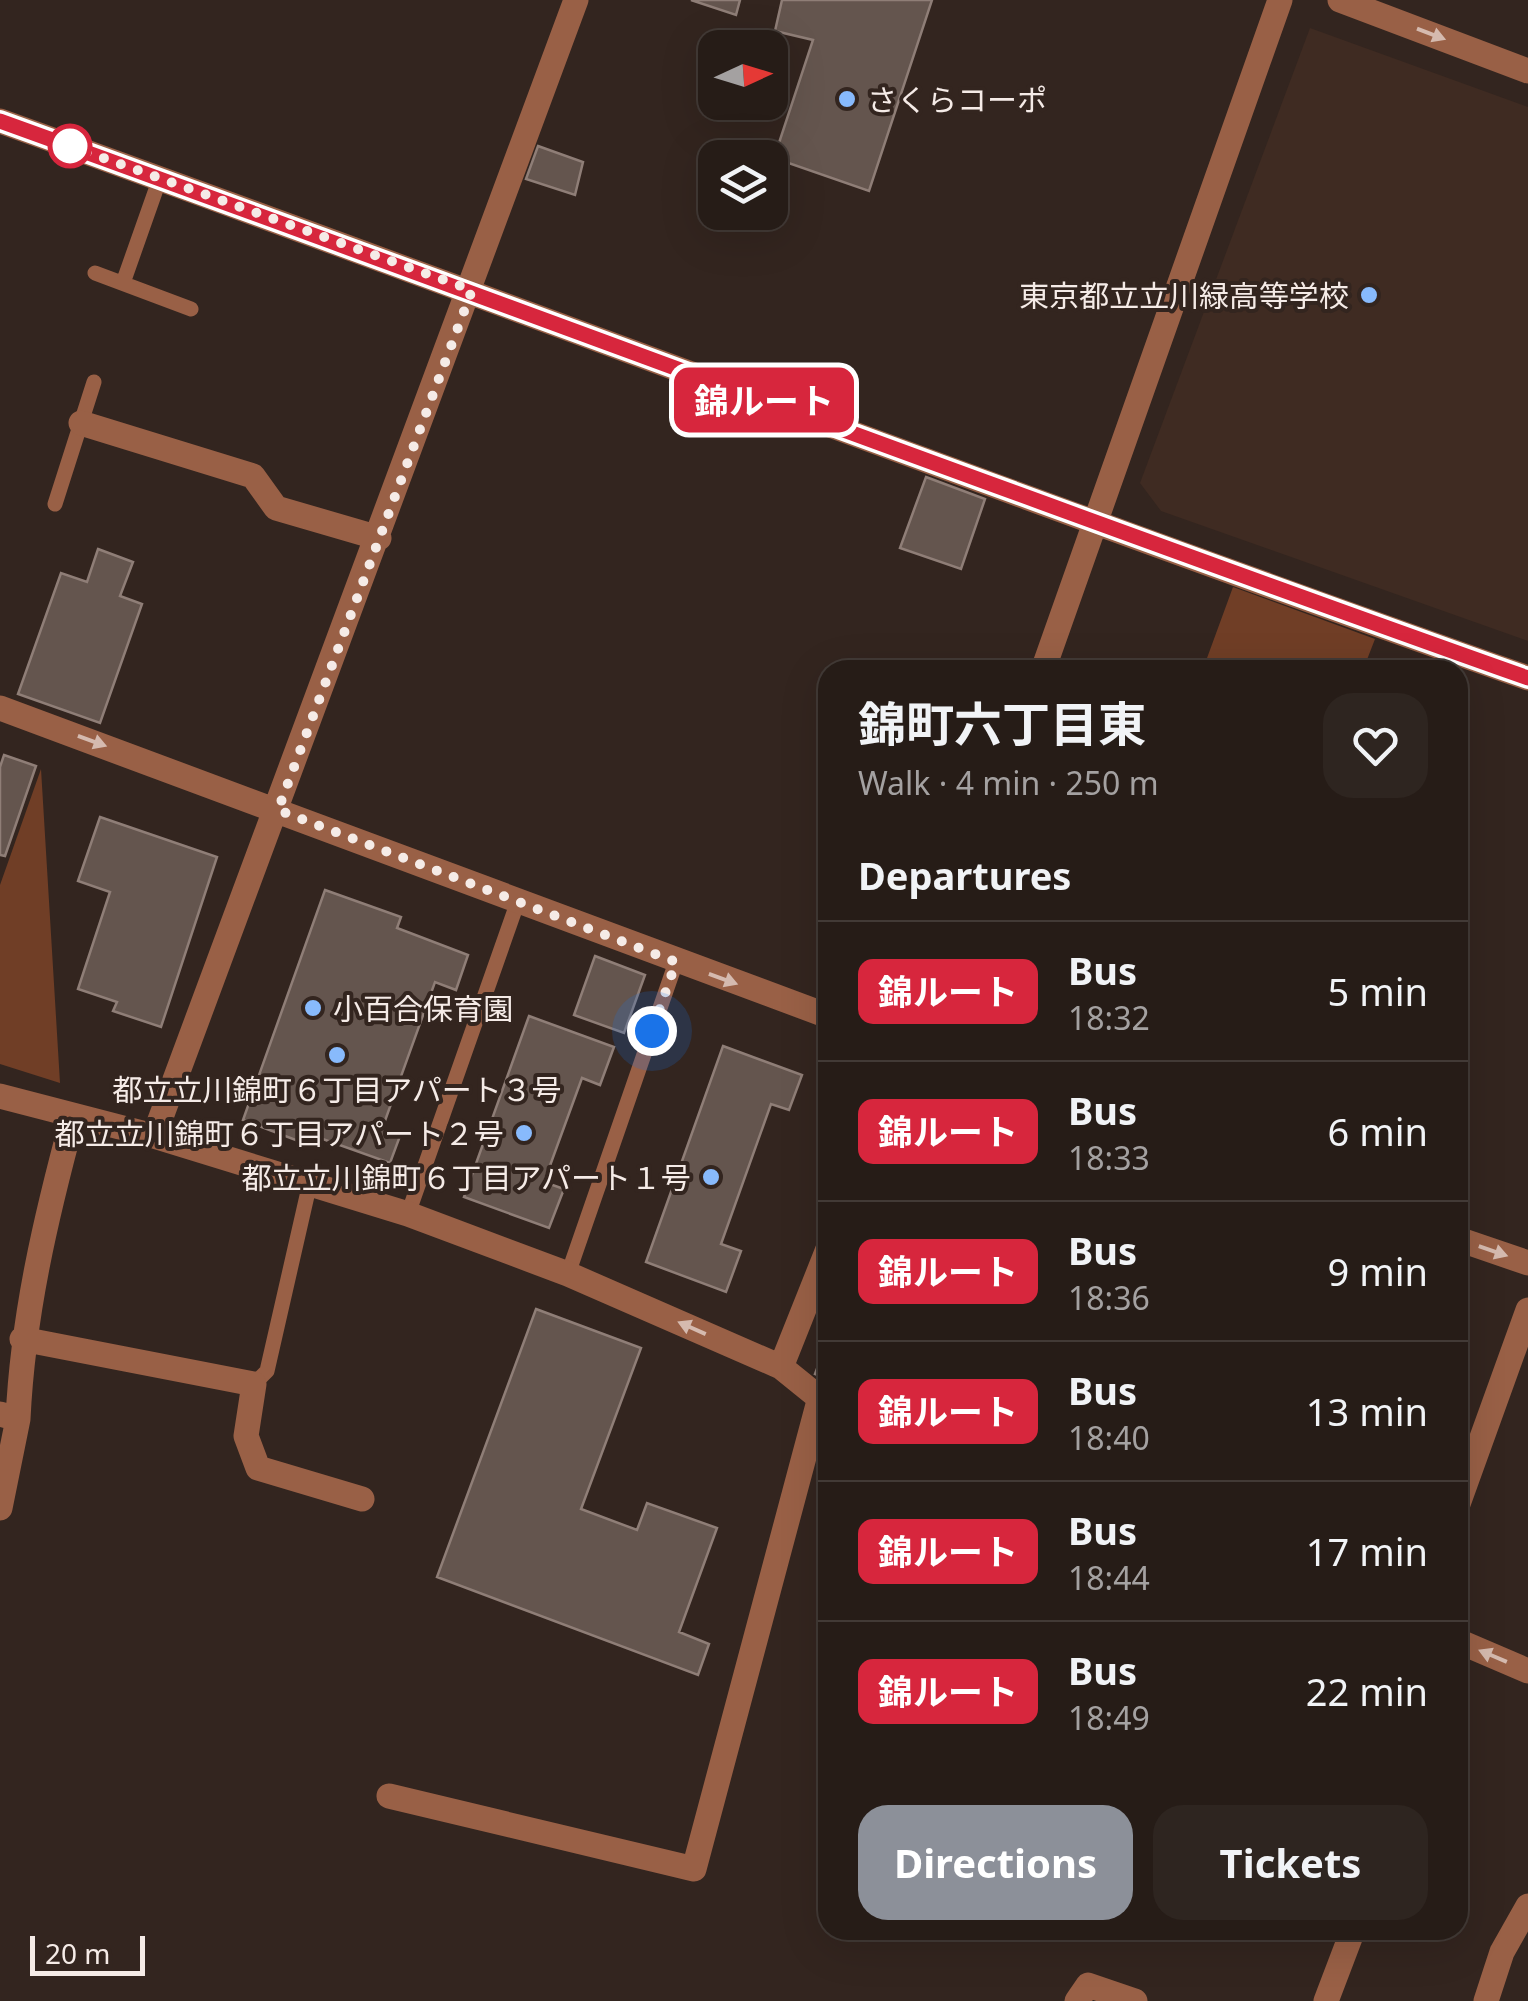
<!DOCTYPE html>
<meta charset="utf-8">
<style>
:root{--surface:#261c17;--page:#2e2520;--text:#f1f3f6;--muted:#a4a1a1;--line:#423a36;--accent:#8c9099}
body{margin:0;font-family:"Noto Sans","Noto Sans JP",sans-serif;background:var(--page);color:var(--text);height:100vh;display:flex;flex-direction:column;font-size:38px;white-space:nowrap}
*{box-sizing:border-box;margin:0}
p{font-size:32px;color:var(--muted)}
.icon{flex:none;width:55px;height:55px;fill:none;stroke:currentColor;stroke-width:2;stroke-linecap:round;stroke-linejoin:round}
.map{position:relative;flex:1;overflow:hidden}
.sheet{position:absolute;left:818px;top:660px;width:650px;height:1280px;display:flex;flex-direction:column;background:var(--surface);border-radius:30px;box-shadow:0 10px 40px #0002,0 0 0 2px var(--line)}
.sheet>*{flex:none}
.badge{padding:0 20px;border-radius:15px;font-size:35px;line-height:65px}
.needle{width:65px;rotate:86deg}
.fabs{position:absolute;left:698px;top:30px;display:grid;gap:20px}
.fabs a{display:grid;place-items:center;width:90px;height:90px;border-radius:20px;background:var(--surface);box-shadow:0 10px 40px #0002,0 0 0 2px var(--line);font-size:50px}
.scale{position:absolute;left:30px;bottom:25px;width:115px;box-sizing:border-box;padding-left:10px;border:5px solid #f5ebe7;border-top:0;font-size:28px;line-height:35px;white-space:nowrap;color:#f5ebe7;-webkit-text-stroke:8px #33251f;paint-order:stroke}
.you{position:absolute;width:50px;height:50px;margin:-25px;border:8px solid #fff;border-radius:50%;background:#1a73e8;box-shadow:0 0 0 15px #1a73e833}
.map>.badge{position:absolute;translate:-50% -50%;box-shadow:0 0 0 5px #fff}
h2{padding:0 40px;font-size:38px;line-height:90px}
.round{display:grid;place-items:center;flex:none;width:105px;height:105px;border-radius:30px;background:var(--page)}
.overview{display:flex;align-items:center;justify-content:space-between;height:170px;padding:0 40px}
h1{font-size:48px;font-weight:700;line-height:75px}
.primary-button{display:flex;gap:20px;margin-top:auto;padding:20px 40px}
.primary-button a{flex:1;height:115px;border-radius:30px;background:var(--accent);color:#fff;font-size:40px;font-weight:700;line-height:115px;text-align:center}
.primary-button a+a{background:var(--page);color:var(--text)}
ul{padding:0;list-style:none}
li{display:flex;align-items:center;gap:30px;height:140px;padding:0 40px;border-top:2px solid var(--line)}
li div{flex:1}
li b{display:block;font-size:38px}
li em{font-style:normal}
li .badge{min-width:110px;font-weight:700;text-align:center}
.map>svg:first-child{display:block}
</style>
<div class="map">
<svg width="1528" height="2001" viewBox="0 0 1528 2001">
<rect width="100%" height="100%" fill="#33251f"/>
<path fill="#3f2b22" d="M 1310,28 L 1528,107 L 1528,641 L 1161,511 L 1140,483 Z"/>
<path fill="#703e26" d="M 1233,587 L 1375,639 L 1363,670 L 1203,669 Z
M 41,769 L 60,1083 L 0,1064 L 0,885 Z"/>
<path fill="#64554e" stroke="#8f7e77" stroke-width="2.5" d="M 691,0 L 740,0 L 736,15 Z
M 782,0 L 932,0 L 869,191 L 774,158 L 813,40 L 775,31 Z
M 538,146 L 583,162 L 575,195 L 526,179 Z
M 926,477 L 985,499 L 961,569 L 900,548 Z
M 98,549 L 133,562 L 120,596 L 142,604 L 100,723 L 18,694 L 61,573 L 87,582 Z
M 4,755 L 36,766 L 5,856 L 0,855 L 0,767 Z
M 100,817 L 217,857 L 161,1027 L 113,1011 L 117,1002 L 78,989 L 110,892 L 78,881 Z
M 325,890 L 401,917 L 397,928 L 468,955 L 456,990 L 435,982 L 382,1129 L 400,1136 L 390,1163 L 320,1138 L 314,1147 L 243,1120 Z
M 595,956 L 645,975 L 624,1033 L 574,1015 Z
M 529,1016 L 614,1047 L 600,1085 L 582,1078 L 544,1182 L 564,1189 L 549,1228 L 464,1197 Z
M 723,1046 L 802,1075 L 789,1110 L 771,1104 L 721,1244 L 741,1251 L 726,1292 L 646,1262 Z
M 536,1309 L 641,1348 L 581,1509 L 637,1530 L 647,1503 L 717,1528 L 679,1632 L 709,1644 L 698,1675 L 437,1577 Z
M 828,1339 L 828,1379 L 815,1374 Z"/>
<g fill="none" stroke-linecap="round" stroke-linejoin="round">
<path stroke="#996046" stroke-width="15" d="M 95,273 L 191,309
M 123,283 L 160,178
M 55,504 L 94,382
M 408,1214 L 518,901
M 568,1274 L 676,962
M 254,1384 L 267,1371 L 309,1187"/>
<path stroke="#996046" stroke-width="25" d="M 1340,0 L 1528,71
M 0,121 C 510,304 1017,498 1528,678
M 81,423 L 253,476 L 276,508 L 379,538
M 1043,670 L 1280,0
M 0,708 L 828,1016
M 0,1096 L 154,1136 L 408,1214 L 568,1274 L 781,1367 L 828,1405
M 154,1136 L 576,0
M 1458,1239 L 1528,1263
M 22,1339 L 254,1384 L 246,1436 L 258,1468 L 362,1499
M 781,1367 L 828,1249
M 0,1414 L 18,1419 C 23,1314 46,1217 73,1117
M 1458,1504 L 1528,1310
M 0,1508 L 18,1419
M 1458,1641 L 1528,1671
M 389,1796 L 694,1869 L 819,1401
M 1077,2001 L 1088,1985 L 1135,2001
M 1326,2001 L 1353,1930
M 1486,2001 L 1502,1952 L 1528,1906"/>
</g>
<defs><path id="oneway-solid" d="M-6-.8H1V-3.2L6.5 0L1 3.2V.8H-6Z" transform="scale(2.5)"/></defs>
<g fill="#d5baaf">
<use href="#oneway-solid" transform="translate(1431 34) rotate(21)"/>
<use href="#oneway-solid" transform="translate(92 741) rotate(20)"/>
<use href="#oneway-solid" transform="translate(723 979) rotate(20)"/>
<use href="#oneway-solid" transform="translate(1493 1251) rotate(19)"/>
<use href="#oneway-solid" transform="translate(692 1328) rotate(-156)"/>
<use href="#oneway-solid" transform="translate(1493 1656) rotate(-157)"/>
</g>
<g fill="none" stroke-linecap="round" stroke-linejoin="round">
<defs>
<path id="line" d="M 0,121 C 510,305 1017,497 1528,678"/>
</defs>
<use href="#line" stroke="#fff" stroke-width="22"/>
<use href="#line" stroke="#d7263d" stroke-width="15"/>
<path stroke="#f5ebe7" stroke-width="10" stroke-dasharray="0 18" d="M 70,146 L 472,290 L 278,810 L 676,962 L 652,1031"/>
</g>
<g fill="#88bafc" stroke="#33251f" stroke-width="4">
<circle cx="847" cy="99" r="10"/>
<circle cx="1369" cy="295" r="10"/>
<circle cx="313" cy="1008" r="10"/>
<circle cx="337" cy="1055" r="10"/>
<circle cx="524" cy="1133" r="10"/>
<circle cx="711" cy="1177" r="10"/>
</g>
<circle fill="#fff" stroke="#d7263d" stroke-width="5" cx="70" cy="146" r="20"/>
<g text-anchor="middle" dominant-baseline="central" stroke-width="8" stroke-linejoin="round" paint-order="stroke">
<g font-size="30" fill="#f5ebe7" stroke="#33251f" text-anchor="end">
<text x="867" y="99" text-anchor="start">さくらコーポ</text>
<text x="1349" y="295">東京都立立川緑高等学校</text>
<text x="333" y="1008" text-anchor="start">小百合保育園</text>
<text x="337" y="1089" text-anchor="middle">都立立川錦町６丁目アパート３号</text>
<text x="504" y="1133">都立立川錦町６丁目アパート２号</text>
<text x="691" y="1177">都立立川錦町６丁目アパート１号</text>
</g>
</g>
</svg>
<div class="fabs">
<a><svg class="needle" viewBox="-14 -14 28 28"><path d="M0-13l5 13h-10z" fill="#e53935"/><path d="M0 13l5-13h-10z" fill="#a4a1a1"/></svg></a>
<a><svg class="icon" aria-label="layers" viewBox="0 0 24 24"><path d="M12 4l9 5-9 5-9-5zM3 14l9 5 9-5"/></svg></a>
</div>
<div class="scale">20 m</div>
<div class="you" style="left:652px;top:1031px"></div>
<b class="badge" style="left:764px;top:400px;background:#d7263d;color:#fff">錦ルート</b>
<section class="sheet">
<div class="overview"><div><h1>錦町六丁目東</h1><p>Walk · 4 min · 250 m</p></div><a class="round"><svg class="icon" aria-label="heart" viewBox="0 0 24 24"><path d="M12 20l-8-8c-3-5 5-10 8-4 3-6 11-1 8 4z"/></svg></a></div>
<h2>Departures</h2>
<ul>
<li><span class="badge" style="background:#d7263d;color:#fff">錦ルート</span><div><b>Bus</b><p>18:32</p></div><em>5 min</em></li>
<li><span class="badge" style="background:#d7263d;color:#fff">錦ルート</span><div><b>Bus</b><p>18:33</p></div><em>6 min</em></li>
<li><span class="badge" style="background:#d7263d;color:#fff">錦ルート</span><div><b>Bus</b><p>18:36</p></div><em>9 min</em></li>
<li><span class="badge" style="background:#d7263d;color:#fff">錦ルート</span><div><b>Bus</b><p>18:40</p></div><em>13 min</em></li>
<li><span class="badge" style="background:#d7263d;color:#fff">錦ルート</span><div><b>Bus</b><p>18:44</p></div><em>17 min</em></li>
<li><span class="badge" style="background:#d7263d;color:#fff">錦ルート</span><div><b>Bus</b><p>18:49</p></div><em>22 min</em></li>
</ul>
<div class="primary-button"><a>Directions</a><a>Tickets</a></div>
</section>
</div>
